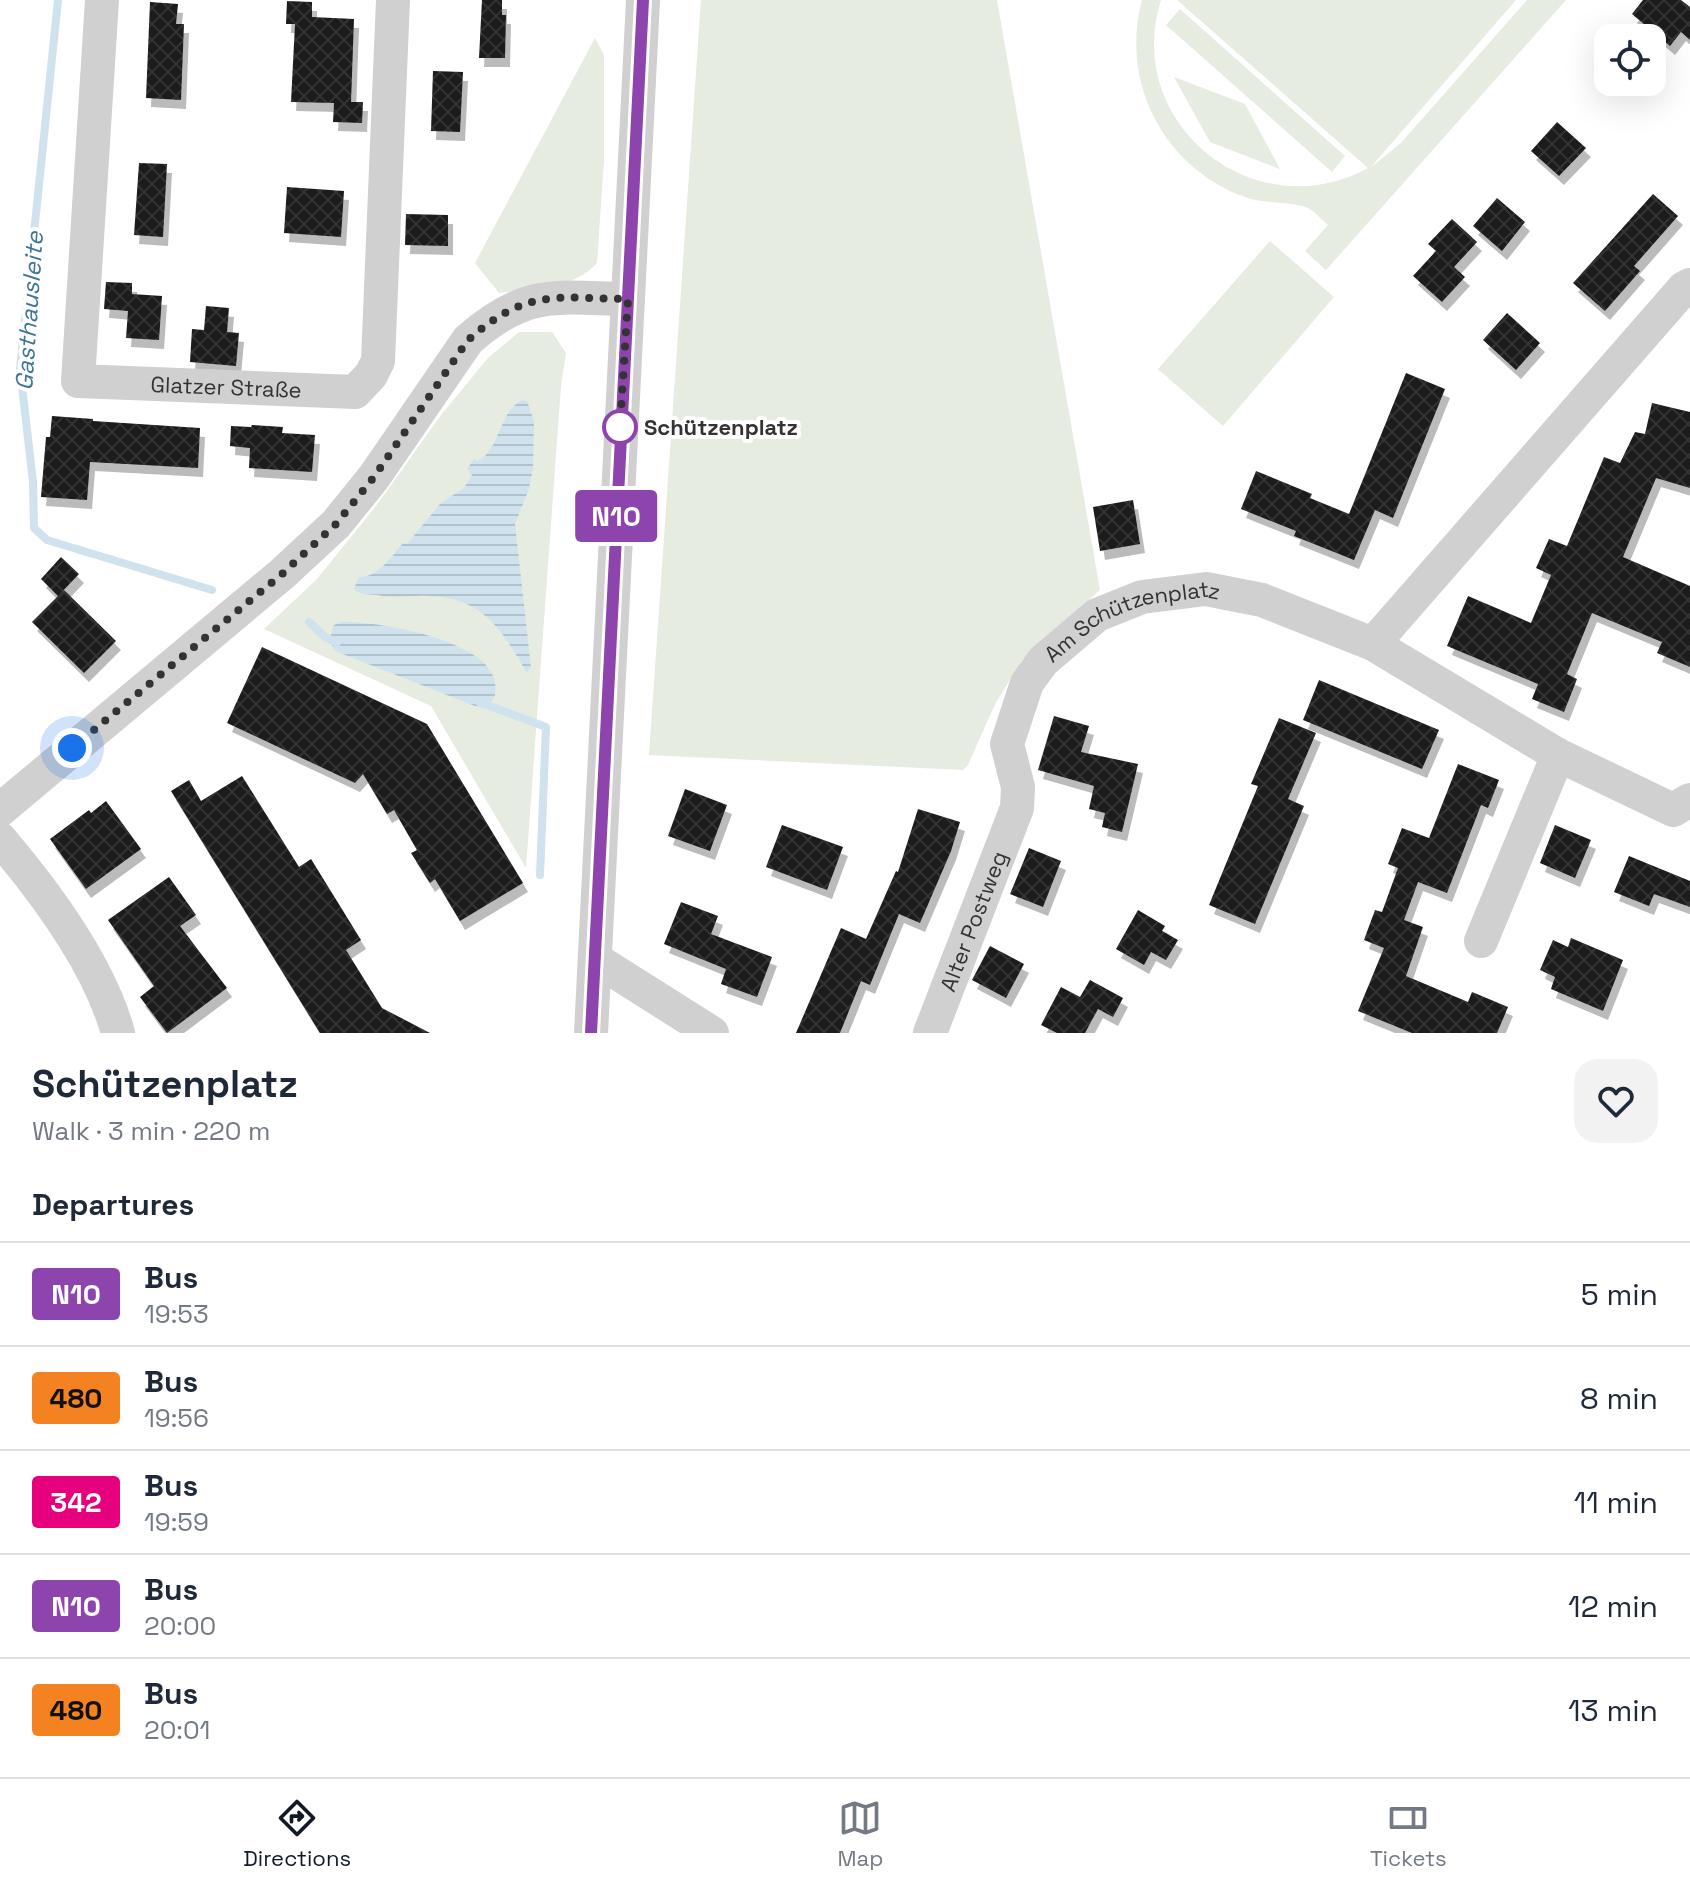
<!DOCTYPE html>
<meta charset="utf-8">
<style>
:root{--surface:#fff;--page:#f2f2f3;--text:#1f2937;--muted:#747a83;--line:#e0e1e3;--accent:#111827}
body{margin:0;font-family:"Space Grotesk",sans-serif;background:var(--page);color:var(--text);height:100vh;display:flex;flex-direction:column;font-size:30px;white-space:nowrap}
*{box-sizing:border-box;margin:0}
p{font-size:26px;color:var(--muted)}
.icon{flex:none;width:44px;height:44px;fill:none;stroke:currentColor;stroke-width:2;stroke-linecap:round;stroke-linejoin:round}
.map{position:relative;height:1033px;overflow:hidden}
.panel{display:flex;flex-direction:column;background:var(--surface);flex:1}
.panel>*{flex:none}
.badge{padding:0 16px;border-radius:6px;font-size:28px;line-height:52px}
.tools{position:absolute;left:1594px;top:24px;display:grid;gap:16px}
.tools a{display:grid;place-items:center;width:72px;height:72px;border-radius:16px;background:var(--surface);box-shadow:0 8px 32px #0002;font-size:40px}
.you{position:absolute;width:40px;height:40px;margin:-20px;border:6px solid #fff;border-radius:50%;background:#1a73e8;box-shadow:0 0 0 12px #1a73e833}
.map>.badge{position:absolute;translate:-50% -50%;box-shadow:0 0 0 4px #fff}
h2{padding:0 32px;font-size:30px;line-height:72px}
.round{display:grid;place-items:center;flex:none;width:84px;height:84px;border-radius:24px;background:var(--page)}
.summary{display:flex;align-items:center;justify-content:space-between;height:136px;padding:0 32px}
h1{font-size:38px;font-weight:700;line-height:60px}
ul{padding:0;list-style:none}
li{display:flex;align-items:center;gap:24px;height:104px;padding:0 32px;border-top:2px solid var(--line)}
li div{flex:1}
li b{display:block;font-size:30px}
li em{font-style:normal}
li .badge{min-width:88px;font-weight:700;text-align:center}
.dock{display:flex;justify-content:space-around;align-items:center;height:112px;border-top:2px solid var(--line);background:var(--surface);font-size:22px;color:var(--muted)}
.dock a{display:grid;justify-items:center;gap:4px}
.dock .on{color:var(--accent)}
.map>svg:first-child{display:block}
</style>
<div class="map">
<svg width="1690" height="1033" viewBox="0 0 1690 1033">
<defs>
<pattern id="water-rules" width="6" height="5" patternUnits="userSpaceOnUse" patternTransform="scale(2)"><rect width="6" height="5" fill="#cfe2ee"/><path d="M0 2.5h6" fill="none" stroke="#b2c2cd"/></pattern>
<pattern id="building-cross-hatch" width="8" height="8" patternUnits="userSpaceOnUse" patternTransform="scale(2)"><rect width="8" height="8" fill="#1a1a1a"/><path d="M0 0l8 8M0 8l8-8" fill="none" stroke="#333"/></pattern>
<filter id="shadow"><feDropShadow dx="5" dy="9" stdDeviation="0" flood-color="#0004"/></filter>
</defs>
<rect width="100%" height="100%" fill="#fff"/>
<path fill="#e6ecdf" d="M 701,0 L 997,0 L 1100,590 L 1023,659 L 995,704 L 968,765 L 963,770 L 649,755 Z
M 1142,0 L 1161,0 C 1122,124 1255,230 1368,168 L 1177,0 L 1516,0 L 1370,168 L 1400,144 L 1527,0 L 1566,0 L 1326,270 L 1305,251 L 1328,225 C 1321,219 1312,208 1303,206 C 1283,201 1262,204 1242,196 C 1163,165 1120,82 1142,0 Z
M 1180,9 L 1345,156 L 1332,172 L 1166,25 Z
M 595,38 L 604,55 L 604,160 L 597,263 C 573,290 532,288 499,293 L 475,263 Z
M 1174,77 L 1245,104 L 1280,169 L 1210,142 Z
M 1270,241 L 1334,297 L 1223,426 L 1158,369 Z
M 519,332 L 552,332 L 566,353 L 561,386 L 526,868 L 431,706 L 264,629 L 317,579 L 376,506 L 441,415 L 488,358 Z"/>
<path fill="url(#water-rules)" d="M 522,400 L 527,401 L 534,421 L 533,468 L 529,489 L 515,524 L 531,667 L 527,673 C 501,629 484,598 428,596 C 411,595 394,599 377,595 C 368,594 361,595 354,589 L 359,577 C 378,578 392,556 403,543 L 407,544 L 441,503 L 464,488 L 472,475 L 467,469 L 474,459 L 478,461 C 501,448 498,413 522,400 Z
M 342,622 C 378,621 490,640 495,683 C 497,696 494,702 483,708 L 475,706 L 335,651 C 329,642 330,635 334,625 Z"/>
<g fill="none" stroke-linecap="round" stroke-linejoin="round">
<path stroke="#cfe2ee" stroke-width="8" d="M 58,0 L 20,369 L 33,482 L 34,528 L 47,540 L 212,590
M 309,622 L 325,637 L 337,643
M 479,702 L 546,727 L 540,875"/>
</g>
<path fill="url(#building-cross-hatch)" filter="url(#shadow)" d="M 482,0 L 502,0 L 502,15 L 506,15 L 505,58 L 479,58 Z
M 1643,0 L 1681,0 L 1690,7 L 1690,40 L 1681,32 L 1670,46 L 1632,14 Z
M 287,1 L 312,2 L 312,17 L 354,19 L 351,102 L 363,102 L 362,123 L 333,122 L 334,103 L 291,102 L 295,24 L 286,24 Z
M 150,2 L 178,4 L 176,24 L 184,24 L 181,100 L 146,98 Z
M 433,71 L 463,72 L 460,132 L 431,131 Z
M 1557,122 L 1586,148 L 1559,176 L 1531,151 Z
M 139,163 L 167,164 L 163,237 L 134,235 Z
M 287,187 L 344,191 L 341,237 L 284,233 Z
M 1653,194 L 1678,216 L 1634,266 L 1640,271 L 1605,311 L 1573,283 Z
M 1497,198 L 1525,222 L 1502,251 L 1473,226 Z
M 406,214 L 448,215 L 448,246 L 405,245 Z
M 1452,219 L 1477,242 L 1454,267 L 1465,277 L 1442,302 L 1413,276 L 1436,251 L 1428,244 Z
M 106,282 L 132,283 L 132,294 L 162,296 L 159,340 L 126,338 L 128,311 L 104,309 Z
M 206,306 L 229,308 L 227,332 L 239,333 L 236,366 L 190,362 L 192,329 L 204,330 Z
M 1507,313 L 1540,343 L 1516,370 L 1483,340 Z
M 1406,373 L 1445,389 L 1393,518 L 1375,510 L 1354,560 L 1294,536 L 1296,531 L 1241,509 L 1256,471 L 1312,494 L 1310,498 L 1349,514 Z
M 1652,403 L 1690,412 L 1690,488 L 1656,478 L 1623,557 L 1690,586 L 1690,667 L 1657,653 L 1662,642 L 1592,613 L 1567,674 L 1577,679 L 1564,712 L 1532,699 L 1538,684 L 1447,646 L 1468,596 L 1531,623 L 1551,575 L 1536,568 L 1549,539 L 1567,546 L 1604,457 L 1620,463 L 1635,432 L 1645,434 Z
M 52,416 L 93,419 L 93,421 L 200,428 L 198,468 L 90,462 L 87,500 L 41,497 L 46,437 L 50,437 Z
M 252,425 L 283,427 L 282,433 L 315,435 L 312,472 L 249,468 L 250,448 L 230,446 L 231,426 L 251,427 Z
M 1133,500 L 1140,544 L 1100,551 L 1093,507 Z
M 61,557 L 79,574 L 58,596 L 41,579 Z
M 64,590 L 116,641 L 84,673 L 32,622 Z
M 262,647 L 427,724 L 523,883 L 460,921 L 435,879 L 430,883 L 411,853 L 417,850 L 394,810 L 387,814 L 363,774 L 355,783 L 227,723 Z
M 1319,680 L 1439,730 L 1422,769 L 1303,720 Z
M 1054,716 L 1089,726 L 1081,752 L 1138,764 L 1122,832 L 1102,827 L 1105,813 L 1089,809 L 1094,786 L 1038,770 Z
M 1279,718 L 1316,733 L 1288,799 L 1304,806 L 1255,924 L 1209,905 L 1258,786 L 1251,784 Z
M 1458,764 L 1499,780 L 1488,808 L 1481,805 L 1447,893 L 1418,882 L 1404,920 L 1423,927 L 1406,976 L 1468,1002 L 1472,992 L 1508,1007 L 1497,1033 L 1412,1033 L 1358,1011 L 1384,948 L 1364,940 L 1375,910 L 1382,912 L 1398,868 L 1388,864 L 1402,828 L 1429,838 Z
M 242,776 L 299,867 L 311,859 L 361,940 L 346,950 L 382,1008 L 430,1033 L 320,1033 L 171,791 L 189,780 L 201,801 Z
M 685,789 L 727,805 L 710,851 L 668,836 Z
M 106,801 L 141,849 L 86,889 L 50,839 L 89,810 L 91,813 Z
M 918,809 L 960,822 L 951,851 L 920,923 L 899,914 L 870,985 L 861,981 L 840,1033 L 796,1033 L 841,928 L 866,939 L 896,871 L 898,872 Z
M 782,825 L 843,847 L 827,890 L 766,867 Z
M 1555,825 L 1591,840 L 1575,878 L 1540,863 Z
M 1029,848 L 1061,861 L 1043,907 L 1010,894 Z
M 1629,856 L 1690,881 L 1690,907 L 1654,894 L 1649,906 L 1614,892 Z
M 169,877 L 196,915 L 180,926 L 227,988 L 167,1033 L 140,997 L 154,986 L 108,920 Z
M 681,902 L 718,916 L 711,934 L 772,957 L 757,997 L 721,984 L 726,969 L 664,944 Z
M 1138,910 L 1165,926 L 1162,931 L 1178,940 L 1166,960 L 1151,952 L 1144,965 L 1116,949 Z
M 1571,938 L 1623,960 L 1603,1011 L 1551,989 L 1555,977 L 1540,970 L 1553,940 L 1568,947 Z
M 990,946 L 1024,964 L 1006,998 L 972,980 Z
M 1090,980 L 1123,998 L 1113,1017 L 1098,1009 L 1085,1033 L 1057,1033 L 1041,1025 L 1061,987 L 1080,997 Z"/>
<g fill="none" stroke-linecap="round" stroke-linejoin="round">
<g stroke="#d0d0d0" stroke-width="34">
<path id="s1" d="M 102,0 L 78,381 L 355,392 L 371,375 L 378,361 L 393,0"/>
<path d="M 1373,644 L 1684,288 L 1690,285"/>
<path d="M 0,810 L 282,574 L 336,524 L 374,477 L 468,340 C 527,288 555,298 628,299"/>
<path d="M 0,839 C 46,893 99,964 118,1033"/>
<path d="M 1481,941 L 1558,755"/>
<path d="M 595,959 L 712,1033"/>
<path d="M 591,1033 L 643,0"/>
<path id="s2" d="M 930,1033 L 1017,808 L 1018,787 L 1007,744 L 1027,683 L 1043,661 L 1097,615 L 1142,597 L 1206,589 L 1262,600 L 1373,644 L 1558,755 L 1673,810 L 1690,800"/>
</g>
</g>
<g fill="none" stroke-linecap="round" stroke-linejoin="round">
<defs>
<path id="line" d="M 591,1033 L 643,0"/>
</defs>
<use href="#line" stroke="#fff" stroke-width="18"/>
<use href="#line" stroke="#8e44ad" stroke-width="12"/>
<path stroke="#333" stroke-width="8" stroke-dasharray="0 14.4" d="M 72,748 L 282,574 L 336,524 L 374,477 L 468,340 C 527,288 555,298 628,299 L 620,427"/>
</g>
<circle fill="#fff" stroke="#8e44ad" stroke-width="4" cx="620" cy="427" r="16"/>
<g text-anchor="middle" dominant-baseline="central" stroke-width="8" stroke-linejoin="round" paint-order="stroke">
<g font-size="22" fill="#333" stroke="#fff">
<text stroke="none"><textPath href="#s1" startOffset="530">Glatzer Straße</textPath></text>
<text stroke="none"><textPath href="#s2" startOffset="500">Am Schützenplatz</textPath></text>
<text stroke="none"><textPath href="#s2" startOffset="120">Alter Postweg</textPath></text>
</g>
<g font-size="22" font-weight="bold" fill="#333" stroke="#fff" text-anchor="start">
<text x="644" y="427">Schützenplatz</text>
</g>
<g font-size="24" font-style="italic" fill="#3f7597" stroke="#fff">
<text transform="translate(29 311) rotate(-86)">Gasthausleite</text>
</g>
</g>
</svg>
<div class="tools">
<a><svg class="icon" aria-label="locate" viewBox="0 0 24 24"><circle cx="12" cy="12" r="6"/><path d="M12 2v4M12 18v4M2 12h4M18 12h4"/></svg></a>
</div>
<div class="you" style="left:72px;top:748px"></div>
<b class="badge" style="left:616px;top:516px;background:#8e44ad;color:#fff">N10</b>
</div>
<section class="panel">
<div class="summary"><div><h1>Schützenplatz</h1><p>Walk · 3 min · 220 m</p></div><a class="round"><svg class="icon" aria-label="heart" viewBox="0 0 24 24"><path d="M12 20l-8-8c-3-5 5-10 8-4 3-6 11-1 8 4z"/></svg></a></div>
<h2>Departures</h2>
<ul>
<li><span class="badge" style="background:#8e44ad;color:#fff">N10</span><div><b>Bus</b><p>19:53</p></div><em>5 min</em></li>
<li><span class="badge" style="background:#f58220;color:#111">480</span><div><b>Bus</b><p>19:56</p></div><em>8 min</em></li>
<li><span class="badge" style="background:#e6007e;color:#fff">342</span><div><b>Bus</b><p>19:59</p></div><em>11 min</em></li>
<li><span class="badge" style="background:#8e44ad;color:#fff">N10</span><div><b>Bus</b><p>20:00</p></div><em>12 min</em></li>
<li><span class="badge" style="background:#f58220;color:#111">480</span><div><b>Bus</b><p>20:01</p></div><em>13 min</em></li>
</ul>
</section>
<nav class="dock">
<a class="on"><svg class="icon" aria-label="directions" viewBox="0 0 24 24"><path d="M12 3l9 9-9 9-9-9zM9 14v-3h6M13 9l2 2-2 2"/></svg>Directions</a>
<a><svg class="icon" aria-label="map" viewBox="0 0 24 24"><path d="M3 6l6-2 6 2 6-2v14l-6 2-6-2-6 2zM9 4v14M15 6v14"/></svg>Map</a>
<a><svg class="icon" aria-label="tickets" viewBox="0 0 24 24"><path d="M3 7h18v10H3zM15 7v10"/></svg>Tickets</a>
</nav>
